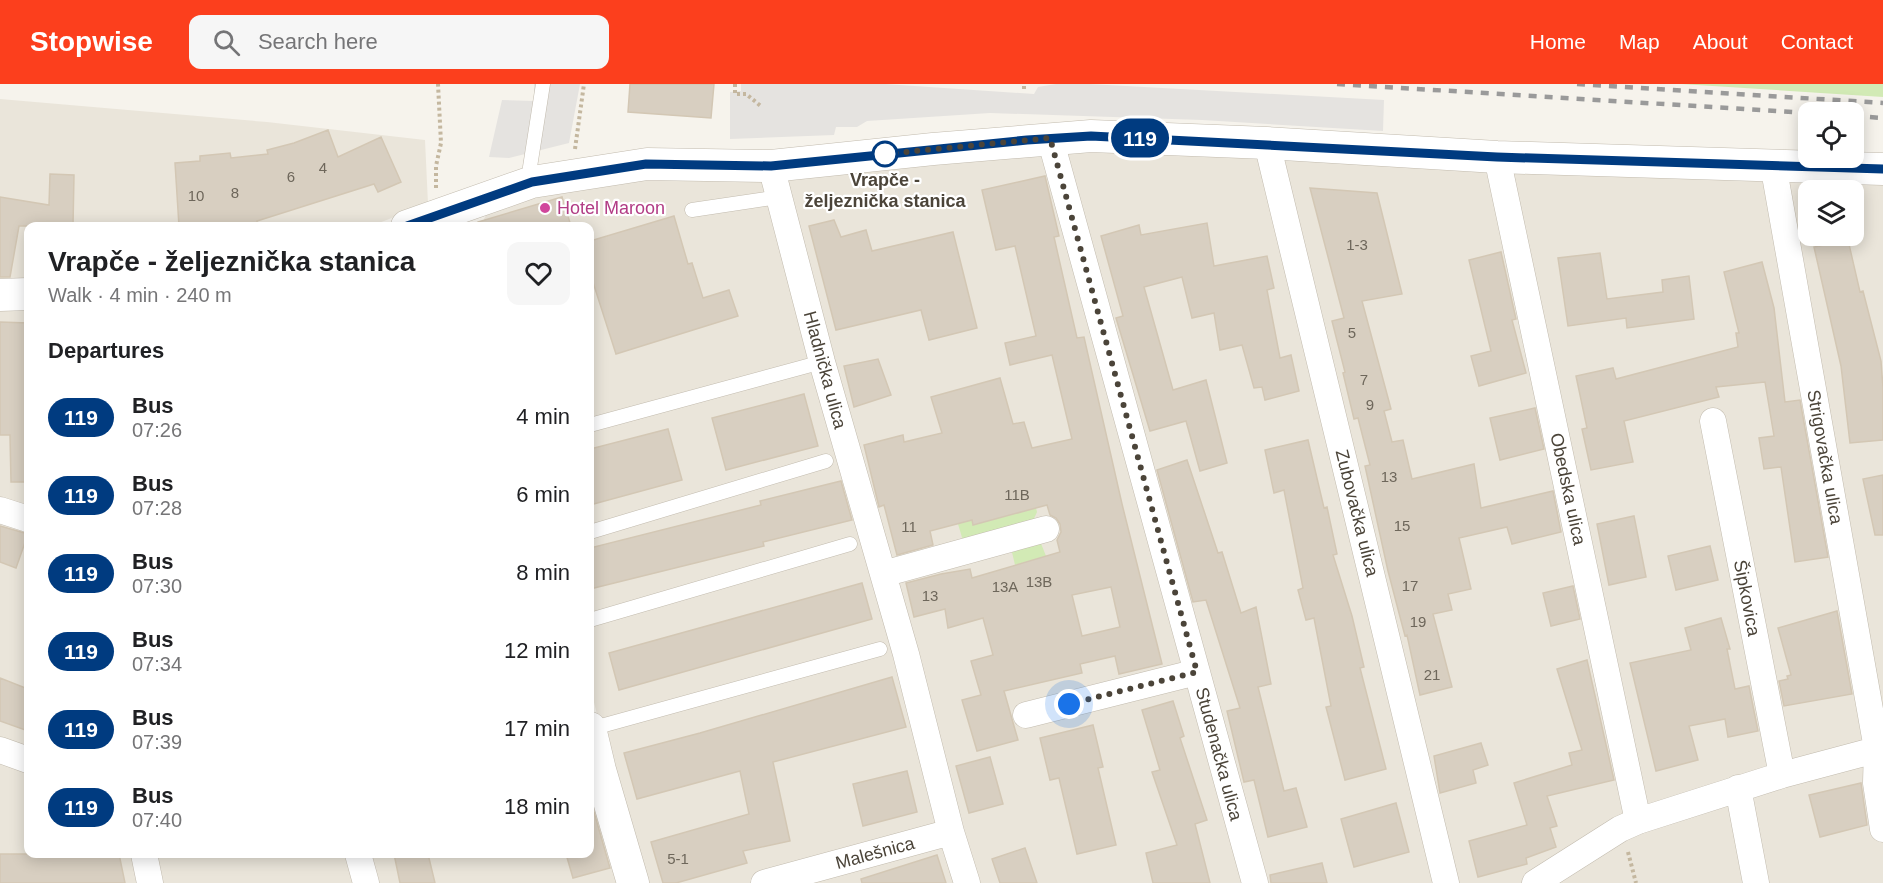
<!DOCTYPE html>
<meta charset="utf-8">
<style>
:root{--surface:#fff;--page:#f6f6f6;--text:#202124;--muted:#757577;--accent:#fc3f1d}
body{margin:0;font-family:Helvetica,sans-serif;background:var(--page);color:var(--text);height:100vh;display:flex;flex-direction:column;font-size:22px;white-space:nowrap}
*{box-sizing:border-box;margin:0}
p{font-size:20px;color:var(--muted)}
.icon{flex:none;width:33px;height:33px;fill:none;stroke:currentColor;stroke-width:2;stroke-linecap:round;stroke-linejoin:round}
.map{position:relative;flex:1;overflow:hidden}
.details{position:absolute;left:24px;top:138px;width:570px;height:636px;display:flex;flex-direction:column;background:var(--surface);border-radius:12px;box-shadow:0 3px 15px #0003}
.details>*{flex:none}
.badge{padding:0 12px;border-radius:20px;font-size:21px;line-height:39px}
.fabs{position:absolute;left:1798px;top:18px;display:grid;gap:12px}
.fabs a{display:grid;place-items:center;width:66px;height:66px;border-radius:12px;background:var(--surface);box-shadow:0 3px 15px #0003;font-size:30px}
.you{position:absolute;width:30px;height:30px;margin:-15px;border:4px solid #fff;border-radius:50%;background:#1a73e8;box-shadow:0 0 0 9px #1a73e833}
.map>.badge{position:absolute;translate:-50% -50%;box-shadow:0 0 0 3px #fff}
h2{padding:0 24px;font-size:22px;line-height:54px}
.round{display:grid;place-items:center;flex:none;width:63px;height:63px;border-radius:12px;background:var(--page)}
.overview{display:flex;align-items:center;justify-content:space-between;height:102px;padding:0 24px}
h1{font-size:28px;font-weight:800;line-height:45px}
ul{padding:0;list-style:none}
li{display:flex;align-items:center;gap:18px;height:78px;padding:0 24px}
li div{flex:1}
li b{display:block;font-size:22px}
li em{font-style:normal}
li .badge{min-width:66px;font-weight:700;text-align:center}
header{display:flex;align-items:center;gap:36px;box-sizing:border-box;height:84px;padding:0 30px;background:var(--accent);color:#fff}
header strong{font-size:28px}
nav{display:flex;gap:33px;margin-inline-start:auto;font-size:21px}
.search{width:420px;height:54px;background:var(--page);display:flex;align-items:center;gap:15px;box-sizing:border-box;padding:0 21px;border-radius:12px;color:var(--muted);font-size:22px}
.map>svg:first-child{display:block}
</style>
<header>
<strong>Stopwise</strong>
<div class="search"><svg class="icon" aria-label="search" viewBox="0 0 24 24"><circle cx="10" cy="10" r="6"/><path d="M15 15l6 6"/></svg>Search here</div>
<nav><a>Home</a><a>Map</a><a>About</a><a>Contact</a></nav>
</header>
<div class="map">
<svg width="1883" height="799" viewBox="0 0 1883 799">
<rect width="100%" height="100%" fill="#f6f3ec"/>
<path fill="#eae5da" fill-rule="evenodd" d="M 0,15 L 267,38 L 425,56 L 428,120 L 371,142 L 28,142 L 28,195 L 0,196 Z
M 1085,62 L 1883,99 L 1883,799 L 643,799 L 620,724 L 590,602 L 590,142 L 484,142 L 484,135 L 486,131 L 569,100 ZM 1809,106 L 1854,106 L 1854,152 L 1809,152 Z
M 28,223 L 28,770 L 590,770 L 590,687 L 622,799 L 0,799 L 0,224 Z"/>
<path fill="#d2eab5" d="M 1681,0 L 1883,0 L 1883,13 Z
M 965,412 L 1036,424 L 1037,428 L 1032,439 L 964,460 L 958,440 Z
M 1040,457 L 1046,472 L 1015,481 L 1011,464 Z"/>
<path fill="#e5e3e0" d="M 534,0 L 580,0 L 569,59 L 509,74 L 489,73 L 502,16 L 534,17 Z
M 741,0 L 885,0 L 1034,10 L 1038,3 L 1056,0 L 1089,0 L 1384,16 L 1383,47 L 1202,36 L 990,29 L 867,37 L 857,43 L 836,43 L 834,51 L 730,55 L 730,8 L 741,7 Z"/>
<path fill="#d8cfc1" stroke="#d3c7b4" stroke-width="1.5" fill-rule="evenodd" d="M 630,0 L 714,0 L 711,34 L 628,28 Z
M 328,46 L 338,73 L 381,53 L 401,98 L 378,108 L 374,100 L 257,137 L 258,142 L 179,142 L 175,79 L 200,77 L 200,72 L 230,69 L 231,74 L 268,70 L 267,66 L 294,59 Z
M 50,90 L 74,91 L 73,142 L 19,142 L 10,193 L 0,193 L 0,113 L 49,121 Z
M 1045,92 L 1059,152 L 1054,153 L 1077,254 L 1084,253 L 1122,420 L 1162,580 L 1119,590 L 1115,572 L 1080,580 L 1082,589 L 1004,607 L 1018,656 L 977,667 L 962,616 L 981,611 L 971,577 L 993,571 L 983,534 L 948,544 L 945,525 L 914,533 L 906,499 L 941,490 L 970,485 L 972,494 L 1060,468 L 1057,456 L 1061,448 L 1060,440 L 1056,434 L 1050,431 L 1047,421 L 973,441 L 972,436 L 930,447 L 933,461 L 897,471 L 884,421 L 879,423 L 864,361 L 903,351 L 904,358 L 942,349 L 931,313 L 1000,294 L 1013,340 L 1024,338 L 1032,364 L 1072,355 L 1052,271 L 1010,281 L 1005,259 L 1036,252 L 1015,162 L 996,166 L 982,106 ZM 1111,503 L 1120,543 L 1082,552 L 1072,511 Z
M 1310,104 L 1377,109 L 1402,210 L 1362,217 L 1391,325 L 1384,327 L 1392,358 L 1403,356 L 1412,395 L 1474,380 L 1481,424 L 1553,407 L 1561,448 L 1512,460 L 1507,443 L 1459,454 L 1471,505 L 1448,510 L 1452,526 L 1433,530 L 1452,603 L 1420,611 L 1407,551 L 1405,552 L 1388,487 L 1365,382 L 1370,381 L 1358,334 L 1354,335 L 1343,289 L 1345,288 L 1332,237 L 1344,234 Z
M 562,113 L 571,142 L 479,142 L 478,138 Z
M 674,132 L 688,180 L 692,179 L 703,214 L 729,206 L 738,232 L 616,270 L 590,189 L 590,157 Z
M 834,136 L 841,153 L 866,146 L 872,167 L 953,148 L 977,244 L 929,256 L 921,226 L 836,246 L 809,142 Z
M 1207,139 L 1214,182 L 1267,172 L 1274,204 L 1267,206 L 1280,274 L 1291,271 L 1299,307 L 1265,316 L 1262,303 L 1254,304 L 1242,261 L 1220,266 L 1214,229 L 1192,234 L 1182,193 L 1144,203 L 1173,306 L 1206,296 L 1227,379 L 1200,387 L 1186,337 L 1150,347 L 1116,234 L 1123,232 L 1101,152 L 1139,141 L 1141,151 Z
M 1848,156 L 1860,208 L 1863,207 L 1881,277 L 1883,304 L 1883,356 L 1850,359 L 1841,282 L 1814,163 Z
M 1501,168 L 1516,235 L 1512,236 L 1526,289 L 1479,302 L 1471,272 L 1491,267 L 1469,176 Z
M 1600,169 L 1607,215 L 1663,208 L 1662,196 L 1689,192 L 1694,235 L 1627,244 L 1626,234 L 1568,242 L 1558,174 Z
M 1762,178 L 1774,224 L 1785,318 L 1800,316 L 1828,473 L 1795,478 L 1781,383 L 1764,385 L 1759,354 L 1774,352 L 1765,298 L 1716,303 L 1719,313 L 1624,337 L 1633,378 L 1591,386 L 1582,345 L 1587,344 L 1576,292 L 1613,284 L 1616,295 L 1738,263 L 1736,249 L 1739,249 L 1724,188 Z
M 0,238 L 28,239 L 26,317 L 28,317 L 28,398 L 11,398 L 10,351 L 0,351 Z
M 878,275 L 891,311 L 854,323 L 844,282 Z
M 804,310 L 818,362 L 726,386 L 712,334 Z
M 1535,324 L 1544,365 L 1500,376 L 1490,334 Z
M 668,345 L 682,396 L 590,421 L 590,365 Z
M 1308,356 L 1324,424 L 1327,423 L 1337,470 L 1333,471 L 1352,532 L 1364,583 L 1360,584 L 1386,685 L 1345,696 L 1326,623 L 1331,622 L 1314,534 L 1306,536 L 1298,506 L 1303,504 L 1284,406 L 1274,409 L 1265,366 Z
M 1187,376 L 1218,469 L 1222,468 L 1241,529 L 1256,523 L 1271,600 L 1258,603 L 1284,707 L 1296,704 L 1307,743 L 1268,753 L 1254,696 L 1244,698 L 1227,627 L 1240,624 L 1206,516 L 1193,518 L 1157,386 Z
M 1883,391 L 1883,451 L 1875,451 L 1863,395 Z
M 841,397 L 852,436 L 763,458 L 764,462 L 590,505 L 590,464 L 761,421 L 760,417 Z
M 1634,432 L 1646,493 L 1609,501 L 1597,440 Z
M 0,442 L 28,450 L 16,484 L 0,478 Z
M 1710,462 L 1718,496 L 1676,506 L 1668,472 Z
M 862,499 L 872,535 L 619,606 L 609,569 Z
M 1573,502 L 1580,535 L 1551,542 L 1543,509 Z
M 1837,527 L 1852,610 L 1784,622 L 1779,597 L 1788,595 L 1787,592 L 1791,591 L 1778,544 Z
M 1721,534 L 1730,565 L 1727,565 L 1735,605 L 1749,602 L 1758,647 L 1728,653 L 1725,635 L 1689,642 L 1698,676 L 1656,687 L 1630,579 L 1691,566 L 1685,544 Z
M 1587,576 L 1614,696 L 1547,712 L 1557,742 L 1550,744 L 1556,763 L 1526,774 L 1527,780 L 1478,793 L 1469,757 L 1527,741 L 1514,699 L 1572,681 L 1569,669 L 1582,666 L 1557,585 Z
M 892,593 L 906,643 L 773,678 L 790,757 L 743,767 L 747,779 L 676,799 L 663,799 L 651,758 L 749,730 L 740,687 L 637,715 L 624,669 L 700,649 Z
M 0,594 L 28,605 L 28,647 L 0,637 Z
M 1173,617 L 1184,652 L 1180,654 L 1207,736 L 1195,740 L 1210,799 L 1153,799 L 1146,769 L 1177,761 L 1152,688 L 1160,686 L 1142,626 Z
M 1093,641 L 1103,683 L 1098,684 L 1116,761 L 1077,770 L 1059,694 L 1050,696 L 1040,654 Z
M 1481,659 L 1488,681 L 1473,686 L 1476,699 L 1440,709 L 1434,672 Z
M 990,673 L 1003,720 L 969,729 L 956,682 Z
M 907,687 L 917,728 L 863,742 L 853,700 Z
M 1861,699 L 1867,741 L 1820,753 L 1809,711 Z
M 1396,719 L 1409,768 L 1354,783 L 1341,735 Z
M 592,721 L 610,784 L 573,794 L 566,770 L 590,770 L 590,722 Z
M 1025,764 L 1037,799 L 1000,799 L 992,775 Z
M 0,770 L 119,770 L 125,799 L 0,799 Z
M 394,770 L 428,770 L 435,799 L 400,799 Z
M 937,771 L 946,799 L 862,799 L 861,795 Z
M 1322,779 L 1327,799 L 1271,799 L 1270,791 Z"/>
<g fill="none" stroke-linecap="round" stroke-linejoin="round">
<defs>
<path id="service" d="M 532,98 L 530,83 L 543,0
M 692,126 L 779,113
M 590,341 L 822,278
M 590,448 L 826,377
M 590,536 L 850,460
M 590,645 L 880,565"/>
<path id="minor" d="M 1050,54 L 1255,799
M 1267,59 L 1446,799
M 1497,73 L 1638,737
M 1773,80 L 1877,665 L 1876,699 L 1883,745
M 771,82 L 822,278 L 906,570 L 951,748 L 967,799
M 1713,337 L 1782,691
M 0,426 L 28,435
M 883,490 L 1046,445
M 1026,631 L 1197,588
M 0,666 L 28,676
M 1738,704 L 1756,799
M 144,770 L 150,799
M 358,770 L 366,799
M 764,799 L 951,748
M 1535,799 L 1620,745 L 1638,737 L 1782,691 L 1883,664"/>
<path id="tertiary" d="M 407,142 L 532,98 L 647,80 L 771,82 L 933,65 L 1091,52 L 1267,59 L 1497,73 L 1883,85
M 0,211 L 28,210
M 590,644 L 600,686 L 633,799"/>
</defs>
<use href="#service" stroke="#c2bbae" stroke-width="15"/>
<use href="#minor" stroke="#c2bbae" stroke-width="27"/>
<use href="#tertiary" stroke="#c2bbae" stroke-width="33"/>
<path stroke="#c4b79f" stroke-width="4" stroke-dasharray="3 3" stroke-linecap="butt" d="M 735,0 L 735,10 L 746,10 L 762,23
M 1024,5 L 1024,0
M 575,65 L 584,0
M 436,104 L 436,82 L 441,59 L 438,0
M 1628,768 L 1636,799"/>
<use href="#service" stroke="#fff" stroke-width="14"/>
<use href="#minor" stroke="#fff" stroke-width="26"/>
<use href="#tertiary" stroke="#fff" stroke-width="32"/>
<path stroke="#9a9a9a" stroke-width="4.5" stroke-dasharray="8 8" stroke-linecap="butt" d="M 1337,0 L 1809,29
M 1577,0 L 1883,19
M 1854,32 L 1883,34"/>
</g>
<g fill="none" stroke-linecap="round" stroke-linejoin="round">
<defs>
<path id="line" d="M 407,142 L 532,98 L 646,80 L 771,82 L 1027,56 L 1091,52 L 1497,73 L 1883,85"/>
</defs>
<use href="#line" stroke="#fff" stroke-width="14"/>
<use href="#line" stroke="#003b80" stroke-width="9"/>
<path stroke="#4b4439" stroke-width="6" stroke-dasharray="0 10.8" d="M 885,70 L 1050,54 L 1197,588 L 1069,620"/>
</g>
<circle fill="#fff" stroke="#003b80" stroke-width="3" cx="885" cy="70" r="12"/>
<circle fill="#d1479c" stroke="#fff" stroke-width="2" cx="545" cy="124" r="6"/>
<g text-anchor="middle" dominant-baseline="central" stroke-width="4.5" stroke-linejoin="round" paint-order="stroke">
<g font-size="15" fill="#6e675b">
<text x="323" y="83">4</text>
<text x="291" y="92">6</text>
<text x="235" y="108">8</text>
<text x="196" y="111">10</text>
<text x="1357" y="160">1-3</text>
<text x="1352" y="248">5</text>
<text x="1364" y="295">7</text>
<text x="1370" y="320">9</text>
<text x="1389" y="392">13</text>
<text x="1017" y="410">11B</text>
<text x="1402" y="441">15</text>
<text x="909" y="442">11</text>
<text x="1039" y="497">13B</text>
<text x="1410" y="501">17</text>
<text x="1005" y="502">13A</text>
<text x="930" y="511">13</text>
<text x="1418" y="537">19</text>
<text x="1432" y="590">21</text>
<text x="678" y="774">5-1</text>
</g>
<g font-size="18" font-weight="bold" fill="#4b4439" stroke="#fff">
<text x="885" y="96">Vrapče -<tspan x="885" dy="21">željeznička stanica</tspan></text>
</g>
<g font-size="18" fill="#b23c85" stroke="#fff" text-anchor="start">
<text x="557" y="124">Hotel Maroon</text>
</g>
<g font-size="18" fill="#4b4439" stroke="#fff">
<text transform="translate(825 286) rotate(75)">Hladnička ulica</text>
<text transform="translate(1825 373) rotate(80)">Strigovačka ulica</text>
<text transform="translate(1568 405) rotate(78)">Obedska ulica</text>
<text transform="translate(1357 429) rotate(76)">Zubovačka ulica</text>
<text transform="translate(1747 514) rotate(79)">Šipkovica</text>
<text transform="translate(1219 670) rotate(75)">Studenačka ulica</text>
<text transform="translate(875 769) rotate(-15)">Malešnica</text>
</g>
</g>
</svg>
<div class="fabs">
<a><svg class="icon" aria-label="locate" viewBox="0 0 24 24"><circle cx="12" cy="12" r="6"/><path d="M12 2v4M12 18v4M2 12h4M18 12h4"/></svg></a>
<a><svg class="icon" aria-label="layers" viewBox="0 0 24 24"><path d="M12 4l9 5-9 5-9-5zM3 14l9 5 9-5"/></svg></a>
</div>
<div class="you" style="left:1069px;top:620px"></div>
<b class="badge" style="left:1140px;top:54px;background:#003b80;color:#fff">119</b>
<section class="details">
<div class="overview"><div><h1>Vrapče - željeznička stanica</h1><p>Walk · 4 min · 240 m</p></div><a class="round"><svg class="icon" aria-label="heart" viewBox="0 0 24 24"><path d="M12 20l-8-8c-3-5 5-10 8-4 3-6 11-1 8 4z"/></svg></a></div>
<h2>Departures</h2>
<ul>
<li><span class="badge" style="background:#003b80;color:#fff">119</span><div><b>Bus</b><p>07:26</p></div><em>4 min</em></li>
<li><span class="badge" style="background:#003b80;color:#fff">119</span><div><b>Bus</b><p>07:28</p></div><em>6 min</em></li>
<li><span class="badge" style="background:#003b80;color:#fff">119</span><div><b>Bus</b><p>07:30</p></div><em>8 min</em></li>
<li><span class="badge" style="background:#003b80;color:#fff">119</span><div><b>Bus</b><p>07:34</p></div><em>12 min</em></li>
<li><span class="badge" style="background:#003b80;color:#fff">119</span><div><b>Bus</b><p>07:39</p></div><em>17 min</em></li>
<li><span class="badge" style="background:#003b80;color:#fff">119</span><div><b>Bus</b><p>07:40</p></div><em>18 min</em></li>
</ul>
</section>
</div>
